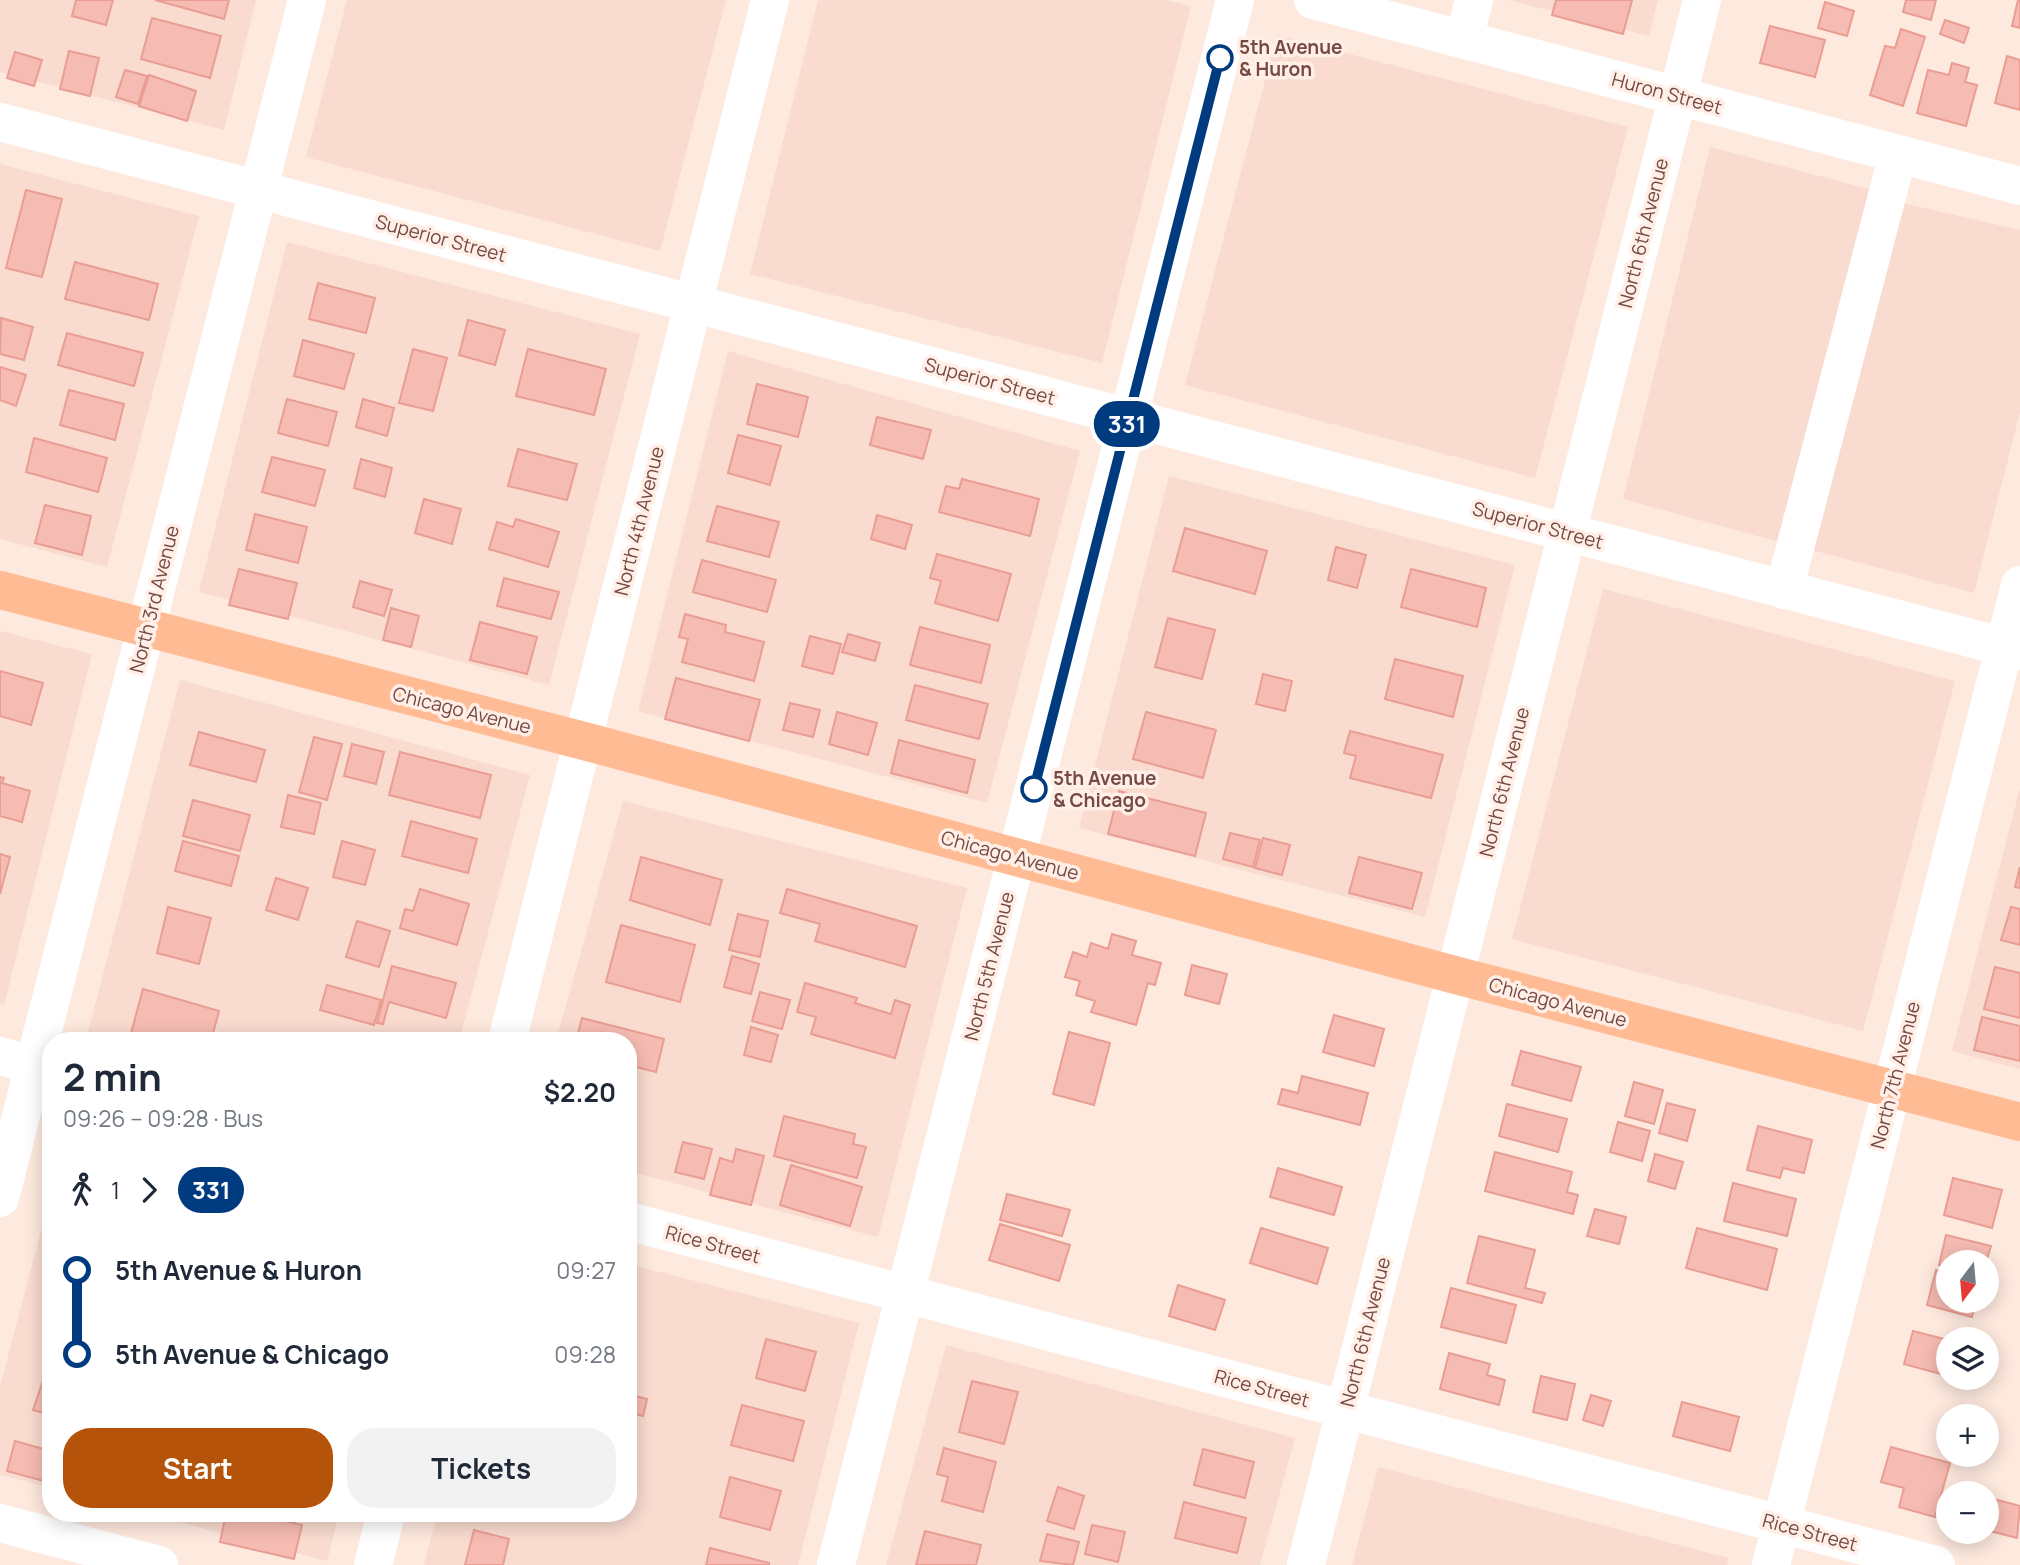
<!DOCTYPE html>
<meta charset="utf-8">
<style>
:root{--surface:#fff;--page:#f2f2f3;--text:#1f2937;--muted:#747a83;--accent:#b45309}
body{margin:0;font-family:Manrope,sans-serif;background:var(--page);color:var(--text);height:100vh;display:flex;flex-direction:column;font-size:26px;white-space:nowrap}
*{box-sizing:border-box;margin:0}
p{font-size:23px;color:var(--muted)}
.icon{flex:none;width:38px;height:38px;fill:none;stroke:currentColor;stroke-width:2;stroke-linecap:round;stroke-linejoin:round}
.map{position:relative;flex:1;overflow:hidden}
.drawer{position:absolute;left:42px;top:1032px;width:595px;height:490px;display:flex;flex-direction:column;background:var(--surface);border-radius:28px;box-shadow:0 4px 18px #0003}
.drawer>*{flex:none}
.badge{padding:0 14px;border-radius:23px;font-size:24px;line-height:46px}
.needle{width:46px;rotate:196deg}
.tools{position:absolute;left:1936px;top:1250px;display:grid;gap:14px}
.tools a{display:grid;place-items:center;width:63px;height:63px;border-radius:50%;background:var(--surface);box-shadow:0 4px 18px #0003;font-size:35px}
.map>.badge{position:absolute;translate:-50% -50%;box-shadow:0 0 0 4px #fff}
.legs{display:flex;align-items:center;gap:10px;height:77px;padding:0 21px;font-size:23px}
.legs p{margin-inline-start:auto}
.headline{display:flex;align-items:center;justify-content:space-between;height:119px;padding:0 21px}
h1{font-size:38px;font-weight:700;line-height:52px}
.action{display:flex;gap:14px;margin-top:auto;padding:14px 21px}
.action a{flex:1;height:80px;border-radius:28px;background:var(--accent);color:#fff;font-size:28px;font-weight:700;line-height:80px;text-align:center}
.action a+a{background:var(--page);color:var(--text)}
ul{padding:0 21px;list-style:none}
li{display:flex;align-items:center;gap:24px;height:84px;font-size:26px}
li i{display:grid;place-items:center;width:10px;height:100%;margin:0 9px;background:currentColor}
li i::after{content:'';width:18px;height:18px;margin:-9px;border:5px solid;border-radius:50%;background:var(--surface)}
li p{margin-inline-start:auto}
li:first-child i{background:linear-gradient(#0000 50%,currentColor 0)}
li:last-child i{background:linear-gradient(currentColor 50%,#0000 0)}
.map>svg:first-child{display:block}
</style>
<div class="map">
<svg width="2020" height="1565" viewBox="0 0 2020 1565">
<rect width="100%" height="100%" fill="#fee9de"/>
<path fill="#f9dbcf" d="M 0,0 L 256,0 L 224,130 L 0,72 Z
M 347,0 L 726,0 L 660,251 L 306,157 Z
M 818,0 L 1167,0 L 1191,6 L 1102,363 L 750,274 Z
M 1508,0 L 1658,0 L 1649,36 Z
M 1277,35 L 1628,127 L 1535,478 L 1185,385 Z
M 1710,147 L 1876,191 L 1786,544 L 1623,499 Z
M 0,164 L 199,216 L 107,567 L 0,539 Z
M 1894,201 L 2020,230 L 2020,412 L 1974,593 L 1808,549 Z
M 287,242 L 640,334 L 549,685 L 199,592 Z
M 728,351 L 1080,451 L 987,803 L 638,711 Z
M 1169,476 L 1515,565 L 1425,917 L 1079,828 Z
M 1603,589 L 1955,681 L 1863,1031 L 1512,939 Z
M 0,631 L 92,654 L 4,1005 L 0,1004 Z
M 180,680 L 530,775 L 459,1041 L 124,1041 L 88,1032 Z
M 2020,788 L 2020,1069 L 1952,1051 Z
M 623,801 L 967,888 L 878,1237 L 628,1171 L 628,1041 L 556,1041 Z
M 51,1193 L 51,1488 L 0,1475 L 0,1387 Z
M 628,1264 L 859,1323 L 798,1565 L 424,1565 L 437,1514 L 628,1514 Z
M 946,1345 L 1295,1438 L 1260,1565 L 886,1565 Z
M 1378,1467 L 1729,1558 L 1727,1565 L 1352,1565 Z
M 149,1514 L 339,1514 L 327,1561 Z"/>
<path fill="#f6bcb3" stroke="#ea9d92" stroke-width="2" d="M 76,0 L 113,0 L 106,25 L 72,16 Z
M 155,0 L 229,0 L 224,19 Z
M 1556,0 L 1632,0 L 1623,34 L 1552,15 Z
M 1906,0 L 1936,0 L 1931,20 L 1903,12 Z
M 2018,0 L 2020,0 L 2020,28 L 2012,26 Z
M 1825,2 L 1854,11 L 1847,36 L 1818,28 Z
M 152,18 L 221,36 L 210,78 L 141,59 Z
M 1945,20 L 1969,28 L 1964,43 L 1940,34 Z
M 1770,26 L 1825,40 L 1815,77 L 1760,63 Z
M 1901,29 L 1925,37 L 1903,106 L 1870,95 L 1885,46 L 1895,48 Z
M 69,51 L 99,58 L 90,96 L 60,89 Z
M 15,52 L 42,60 L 34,86 L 7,78 Z
M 2007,56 L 2020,60 L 2020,110 L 1995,103 Z
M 1952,63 L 1969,68 L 1965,82 L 1977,85 L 1966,126 L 1917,113 L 1928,70 L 1949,75 Z
M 125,70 L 147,76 L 138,104 L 116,97 Z
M 149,75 L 196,91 L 187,121 L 139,106 Z
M 26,190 L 62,199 L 42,277 L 6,268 Z
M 75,262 L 158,284 L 149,320 L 65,299 Z
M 318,283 L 375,298 L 366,333 L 309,319 Z
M 1,318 L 33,327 L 24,360 L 0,354 Z
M 468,320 L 505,330 L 495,365 L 459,355 Z
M 67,333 L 143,353 L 134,386 L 58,365 Z
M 303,340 L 354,354 L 344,389 L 294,376 Z
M 413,349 L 447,358 L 433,411 L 399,403 Z
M 528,349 L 606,369 L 594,415 L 516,396 Z
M 0,367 L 26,375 L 16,406 L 0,400 Z
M 757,384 L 808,397 L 798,437 L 747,424 Z
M 69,390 L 124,404 L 115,440 L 60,425 Z
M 287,399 L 337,412 L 328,446 L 278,433 Z
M 363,399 L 394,408 L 387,436 L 356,427 Z
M 877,417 L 931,430 L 923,459 L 870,445 Z
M 738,435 L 781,446 L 770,485 L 728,473 Z
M 34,438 L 107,458 L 98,492 L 26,472 Z
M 518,449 L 577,464 L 567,500 L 508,486 Z
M 272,457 L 325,470 L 315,506 L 262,492 Z
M 361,459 L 392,468 L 385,497 L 354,488 Z
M 962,479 L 1039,499 L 1030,536 L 939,512 L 946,486 L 959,489 Z
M 424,499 L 461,509 L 452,544 L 415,533 Z
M 45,505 L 91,516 L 82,555 L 35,543 Z
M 717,506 L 779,522 L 769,557 L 707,541 Z
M 255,514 L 307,527 L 298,563 L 246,550 Z
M 877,515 L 912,525 L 905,549 L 871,539 Z
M 516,519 L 559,532 L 548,567 L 489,549 L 497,522 L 513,527 Z
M 1185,528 L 1267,551 L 1255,594 L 1173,571 Z
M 1336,547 L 1366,555 L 1357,588 L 1328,580 Z
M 937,554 L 1011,574 L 998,621 L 935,603 L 941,581 L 930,578 Z
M 702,560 L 776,580 L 767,612 L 693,592 Z
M 239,569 L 297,583 L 288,619 L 229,605 Z
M 1411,569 L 1486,588 L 1477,627 L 1401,607 Z
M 504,578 L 559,592 L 551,619 L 497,606 Z
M 360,581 L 392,590 L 384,616 L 353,607 Z
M 391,608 L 419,616 L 411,647 L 383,640 Z
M 685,614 L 726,625 L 725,632 L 764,642 L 754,681 L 682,662 L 688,639 L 679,637 Z
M 1168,618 L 1215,630 L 1202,679 L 1155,667 Z
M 480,622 L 537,637 L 527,674 L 470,660 Z
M 920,627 L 990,645 L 981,683 L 910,665 Z
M 848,634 L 880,643 L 875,661 L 842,652 Z
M 810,636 L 841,644 L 833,674 L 802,666 Z
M 1395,659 L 1463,676 L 1453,717 L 1385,699 Z
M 0,671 L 43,683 L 31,725 L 0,716 Z
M 1263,674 L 1292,681 L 1285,711 L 1256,704 Z
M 676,678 L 760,700 L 749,741 L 665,719 Z
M 915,685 L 988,704 L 979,739 L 906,720 Z
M 790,703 L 820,710 L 813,737 L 783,730 Z
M 837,712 L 877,723 L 868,755 L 829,744 Z
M 1146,712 L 1216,730 L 1203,778 L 1133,759 Z
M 1350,731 L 1443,755 L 1431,798 L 1350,778 L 1356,756 L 1344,753 Z
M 199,732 L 265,750 L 256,782 L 190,765 Z
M 314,737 L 342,744 L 327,800 L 299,792 Z
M 899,740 L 975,760 L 967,793 L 891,773 Z
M 352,744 L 384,752 L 376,784 L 344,776 Z
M 400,752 L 491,775 L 480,818 L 389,795 Z
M 0,777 L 4,778 L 2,783 L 30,791 L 22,822 L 0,816 Z
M 1119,791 L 1206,813 L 1195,856 L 1108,834 Z
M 288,795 L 321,803 L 314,834 L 281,827 Z
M 193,800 L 250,815 L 240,851 L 183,836 Z
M 411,821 L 477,839 L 468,873 L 402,856 Z
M 1230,833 L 1260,840 L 1253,867 L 1223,859 Z
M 1263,838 L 1290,845 L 1282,875 L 1255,868 Z
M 183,841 L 239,856 L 231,886 L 175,871 Z
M 342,841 L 375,850 L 365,885 L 333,877 Z
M 0,854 L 10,857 L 0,894 Z
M 641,857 L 722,880 L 710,925 L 630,900 Z
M 1359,857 L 1422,873 L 1412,909 L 1349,893 Z
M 2020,867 L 2020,888 L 2015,887 Z
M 276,878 L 308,888 L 298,920 L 266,910 Z
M 420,889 L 469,904 L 457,945 L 400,928 L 405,909 L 413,911 Z
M 787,889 L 917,926 L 905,967 L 815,941 L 820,924 L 780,913 Z
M 168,907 L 211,918 L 199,964 L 157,953 Z
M 2011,907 L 2020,909 L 2020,945 L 2001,940 Z
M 738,914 L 768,921 L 760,957 L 729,950 Z
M 357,921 L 390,931 L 379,967 L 346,957 Z
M 621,925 L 695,945 L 680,1002 L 606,982 Z
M 1112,934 L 1136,941 L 1132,955 L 1161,963 L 1155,985 L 1148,983 L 1136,1025 L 1091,1012 L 1095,1001 L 1076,995 L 1080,981 L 1065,977 L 1073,952 L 1087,957 L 1091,943 L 1108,949 Z
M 732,956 L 759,964 L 751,994 L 724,987 Z
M 1192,965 L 1227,974 L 1219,1004 L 1185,995 Z
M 392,966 L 456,983 L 446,1018 L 389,1002 L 383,1024 L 377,1023 Z
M 1995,967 L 2020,973 L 2020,1018 L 1984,1009 Z
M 805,983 L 857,998 L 855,1003 L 891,1014 L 895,1000 L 910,1005 L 895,1058 L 811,1034 L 816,1017 L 797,1012 Z
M 327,985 L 381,1000 L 374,1025 L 320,1010 Z
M 143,989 L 219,1011 L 211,1041 L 145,1041 L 130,1037 Z
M 760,992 L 790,1000 L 782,1029 L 752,1021 Z
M 1334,1015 L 1384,1029 L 1374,1066 L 1323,1052 Z
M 1982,1017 L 2020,1026 L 2020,1061 L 1974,1050 Z
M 582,1018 L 664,1039 L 656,1072 L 628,1065 L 628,1041 L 576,1041 Z
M 751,1027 L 778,1035 L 771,1062 L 744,1055 Z
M 1069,1032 L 1110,1043 L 1094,1105 L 1053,1094 Z
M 1521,1051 L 1581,1067 L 1571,1101 L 1512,1085 Z
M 1302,1076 L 1368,1093 L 1360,1125 L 1278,1104 L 1282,1089 L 1298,1093 Z
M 1634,1082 L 1663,1090 L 1654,1124 L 1625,1116 Z
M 1667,1103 L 1695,1110 L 1687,1141 L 1659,1133 Z
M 1507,1104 L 1567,1119 L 1558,1152 L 1499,1136 Z
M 784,1116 L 855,1134 L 853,1144 L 866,1147 L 857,1178 L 774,1156 Z
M 1618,1122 L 1650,1131 L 1642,1161 L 1610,1152 Z
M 1758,1126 L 1812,1140 L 1804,1173 L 1783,1168 L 1780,1178 L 1747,1170 Z
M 683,1142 L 712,1149 L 704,1179 L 675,1172 Z
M 736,1149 L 764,1156 L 751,1205 L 710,1195 L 720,1158 L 733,1162 Z
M 1495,1152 L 1572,1172 L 1567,1192 L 1578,1195 L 1573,1214 L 1485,1191 Z
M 1655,1154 L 1683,1162 L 1675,1189 L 1648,1181 Z
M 791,1165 L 862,1187 L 850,1226 L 780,1205 Z
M 1278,1168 L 1342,1187 L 1334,1215 L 1270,1197 Z
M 1953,1178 L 2002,1190 L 1992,1228 L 1944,1215 Z
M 1733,1183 L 1796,1199 L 1787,1236 L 1724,1221 Z
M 1007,1194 L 1070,1210 L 1062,1236 L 1000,1220 Z
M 1595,1209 L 1626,1217 L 1619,1244 L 1587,1236 Z
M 1000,1224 L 1070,1245 L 1059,1281 L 989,1260 Z
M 1261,1228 L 1328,1248 L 1317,1284 L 1250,1263 Z
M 1697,1228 L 1777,1249 L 1767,1290 L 1686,1268 Z
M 1946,1235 L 1991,1246 L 1986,1262 L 1948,1262 L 1948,1267 L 1939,1265 Z
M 1479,1236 L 1535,1250 L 1525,1288 L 1545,1293 L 1542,1303 L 1467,1283 Z
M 1936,1270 L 1948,1273 L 1948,1300 L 1976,1300 L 1972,1317 L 1927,1305 Z
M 1178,1285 L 1225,1300 L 1215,1330 L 1169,1316 Z
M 1451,1288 L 1516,1305 L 1506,1343 L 1441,1327 Z
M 1913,1331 L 1948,1340 L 1948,1376 L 1904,1364 Z
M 766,1339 L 816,1352 L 805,1391 L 756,1378 Z
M 1449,1353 L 1490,1364 L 1487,1375 L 1505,1380 L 1499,1405 L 1440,1389 Z
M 46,1372 L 51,1374 L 51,1415 L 33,1410 Z
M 1541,1376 L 1575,1384 L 1567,1420 L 1533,1412 Z
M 1954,1377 L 1978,1377 L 1976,1383 Z
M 972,1381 L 1018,1392 L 1004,1444 L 959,1432 Z
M 628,1394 L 647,1399 L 643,1416 L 628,1412 Z
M 1591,1395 L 1611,1401 L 1603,1426 L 1583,1420 Z
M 1682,1402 L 1739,1417 L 1730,1451 L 1673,1436 Z
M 742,1405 L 804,1421 L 793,1461 L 731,1445 Z
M 15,1441 L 51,1451 L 51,1483 L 7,1471 Z
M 1891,1447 L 1950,1463 L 1935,1517 L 1899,1507 L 1904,1488 L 1881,1482 Z
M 944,1448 L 996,1462 L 983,1512 L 942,1501 L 948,1477 L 937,1474 Z
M 1203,1449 L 1254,1462 L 1245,1498 L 1194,1485 Z
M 730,1477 L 781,1491 L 770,1530 L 720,1517 Z
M 1058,1487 L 1084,1496 L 1074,1529 L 1047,1521 Z
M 1994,1499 L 2020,1506 L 2017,1538 L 1986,1530 Z
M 1184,1502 L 1246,1518 L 1237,1553 L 1175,1538 Z
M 226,1514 L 255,1514 L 302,1525 L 294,1559 L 220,1542 Z
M 1092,1525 L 1125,1532 L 1118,1562 L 1085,1554 Z
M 474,1530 L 509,1539 L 503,1565 L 465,1565 Z
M 925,1531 L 981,1545 L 976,1565 L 916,1565 Z
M 1047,1534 L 1079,1542 L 1073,1565 L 1040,1561 Z
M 710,1548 L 769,1563 L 769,1565 L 706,1565 Z"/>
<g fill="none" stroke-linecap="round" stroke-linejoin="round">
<path stroke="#fff" stroke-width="38" d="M 1313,0 L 2020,186
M 1464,40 L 1474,0
M 0,122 L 2020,651
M 1784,590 L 1898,154
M 507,1041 L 770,0
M 0,1056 L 51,1070
M 0,1198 L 307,0
M 628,1221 L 1936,1565
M 0,1523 L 159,1565
M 373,1565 L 386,1514
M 836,1565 L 1235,0
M 1306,1565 L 1702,0
M 1771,1565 L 2020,585"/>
<path stroke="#ffbb94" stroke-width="38" d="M 0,590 L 584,741 L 1455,975 L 2020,1122"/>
</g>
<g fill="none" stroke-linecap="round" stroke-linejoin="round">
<defs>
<path id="line-1" d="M 1034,789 L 1220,58"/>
</defs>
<use href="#line-1" stroke="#fff" stroke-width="16"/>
<use href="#line-1" stroke="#003b80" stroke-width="10"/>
</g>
<g fill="#fff" stroke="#003b80" stroke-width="3.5">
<circle cx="1220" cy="58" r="12"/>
<circle cx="1034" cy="789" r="12"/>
</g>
<g text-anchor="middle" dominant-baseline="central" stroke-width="7" stroke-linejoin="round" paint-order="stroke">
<g font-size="19" font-weight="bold" fill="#764944" stroke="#ffefe6" text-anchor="start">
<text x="1239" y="47">5th Avenue<tspan x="1239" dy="22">&amp; Huron</tspan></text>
<text x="1053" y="778">5th Avenue<tspan x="1053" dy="22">&amp; Chicago</tspan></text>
</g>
<g font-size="19" fill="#764944" stroke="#ffefe6">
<text transform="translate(1667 93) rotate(15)">Huron Street</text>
<text transform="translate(1643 233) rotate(-76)">North 6th Avenue</text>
<text transform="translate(441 238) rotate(15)">Superior Street</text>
<text transform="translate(990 381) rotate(15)">Superior Street</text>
<text transform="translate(639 521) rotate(-76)">North 4th Avenue</text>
<text transform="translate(1538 525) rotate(15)">Superior Street</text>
<text transform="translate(154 599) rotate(-76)">North 3rd Avenue</text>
<text transform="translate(462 710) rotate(14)">Chicago Avenue</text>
<text transform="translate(1504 782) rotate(-76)">North 6th Avenue</text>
<text transform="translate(1010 855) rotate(15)">Chicago Avenue</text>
<text transform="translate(989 966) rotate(-76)">North 5th Avenue</text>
<text transform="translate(1558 1002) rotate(15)">Chicago Avenue</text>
<text transform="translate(1895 1075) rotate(-76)">North 7th Avenue</text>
<text transform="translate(713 1244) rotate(15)">Rice Street</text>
<text transform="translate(1365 1332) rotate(-76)">North 6th Avenue</text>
<text transform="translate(1262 1388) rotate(15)">Rice Street</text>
<text transform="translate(1810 1532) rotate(15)">Rice Street</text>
</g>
</g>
</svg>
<div class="tools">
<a><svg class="needle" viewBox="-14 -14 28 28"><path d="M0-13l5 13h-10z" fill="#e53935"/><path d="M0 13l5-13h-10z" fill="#747a83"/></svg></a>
<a><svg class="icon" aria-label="layers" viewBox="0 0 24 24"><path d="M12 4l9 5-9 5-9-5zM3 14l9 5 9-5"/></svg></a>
<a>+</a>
<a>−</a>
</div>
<b class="badge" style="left:1127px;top:424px;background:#003b80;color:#fff">331</b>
<section class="drawer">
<div class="headline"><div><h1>2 min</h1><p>09:26 – 09:28 · Bus</p></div><b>$2.20</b></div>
<div class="legs"><svg class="icon" aria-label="walk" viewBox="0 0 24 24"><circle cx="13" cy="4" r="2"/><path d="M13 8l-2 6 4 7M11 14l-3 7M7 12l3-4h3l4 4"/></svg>1<svg class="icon" aria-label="forward" viewBox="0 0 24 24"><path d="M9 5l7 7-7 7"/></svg><b class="badge" style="background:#003b80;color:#fff">331</b></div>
<ul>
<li><i style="color:#003b80"></i><b>5th Avenue &amp; Huron</b><p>09:27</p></li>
<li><i style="color:#003b80"></i><b>5th Avenue &amp; Chicago</b><p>09:28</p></li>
</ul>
<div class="action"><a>Start</a><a>Tickets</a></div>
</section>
</div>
